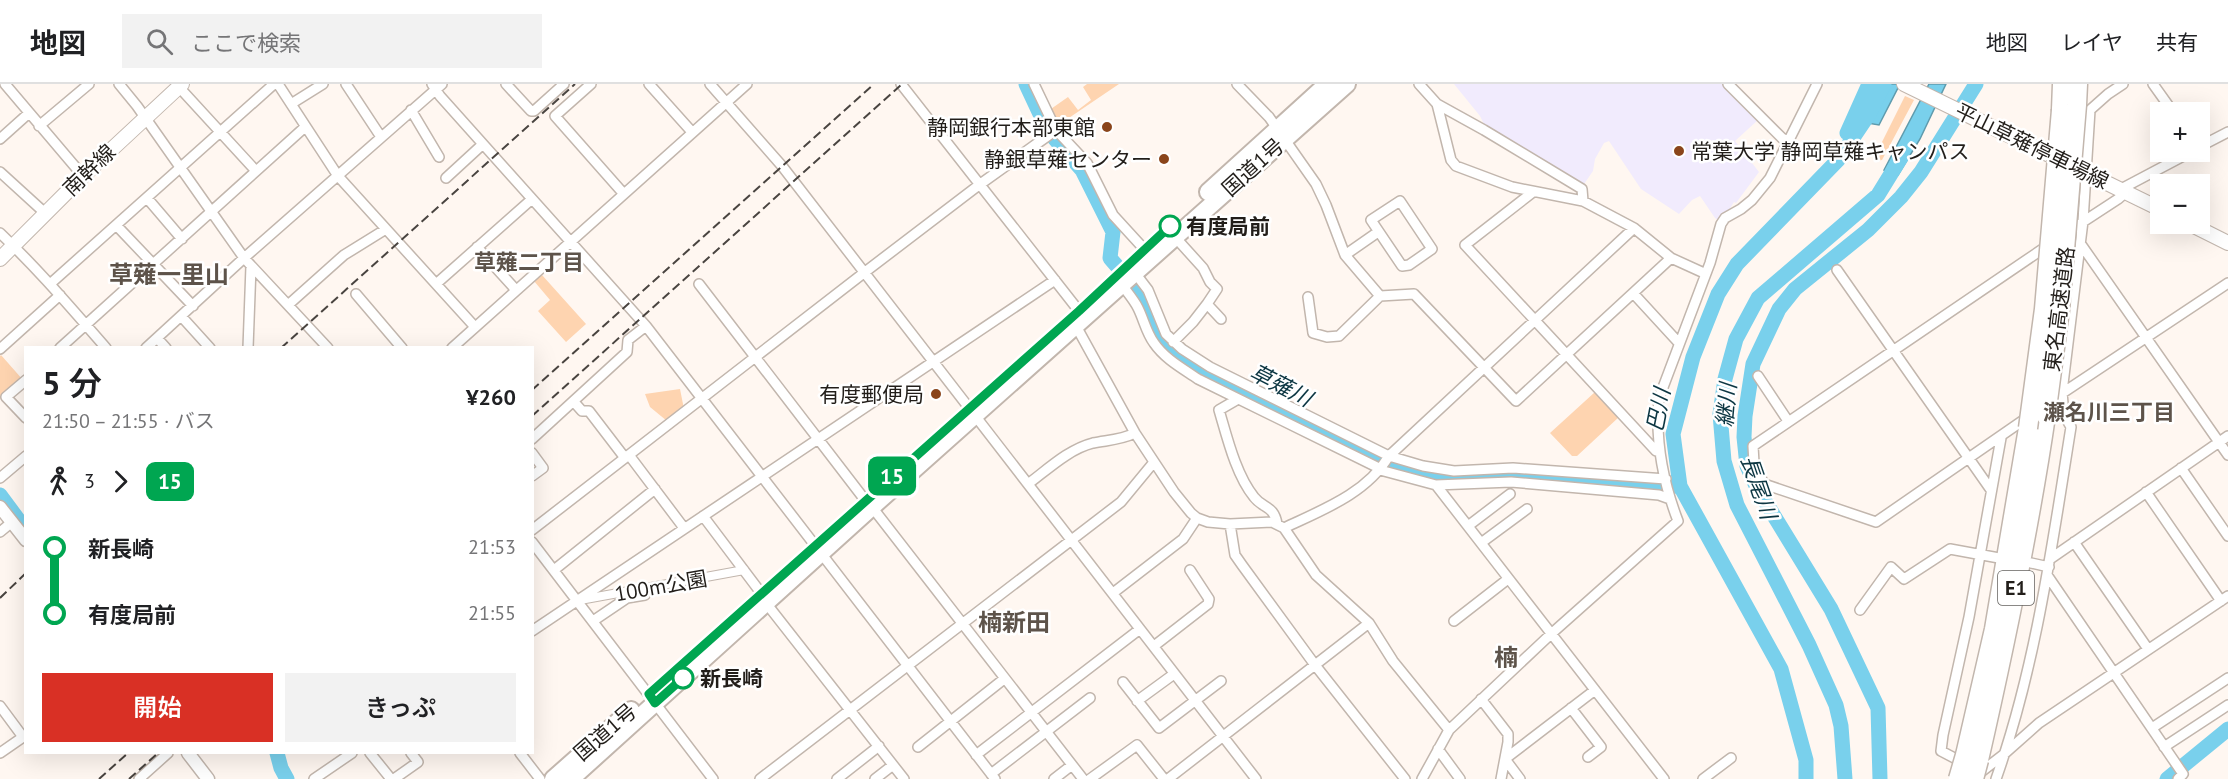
<!DOCTYPE html>
<html lang="ja">
<meta charset="utf-8">
<style>
:root{--surface:#fff;--page:#f2f2f2;--text:#202124;--muted:#757577;--line:#e0e0e0;--accent:#d93025}
body{margin:0;font-family:"PT Sans","Noto Sans JP",sans-serif;background:var(--page);color:var(--text);height:100vh;display:flex;flex-direction:column;font-size:22px;white-space:nowrap}
*{box-sizing:border-box;margin:0}
p{font-size:20px;color:var(--muted)}
.icon{flex:none;width:33px;height:33px;fill:none;stroke:currentColor;stroke-width:2;stroke-linecap:round;stroke-linejoin:round}
.map{position:relative;flex:1;overflow:hidden}
.sheet{position:absolute;left:24px;top:262px;width:510px;height:408px;display:flex;flex-direction:column;background:var(--surface);border-radius:0px;box-shadow:0 6px 24px #0002}
.sheet>*{flex:none}
.badge{padding:0 12px;border-radius:9px;font-size:21px;line-height:39px}
.tools{position:absolute;left:2150px;top:18px;display:grid;gap:12px}
.tools a{display:grid;place-items:center;width:60px;height:60px;border-radius:0px;background:var(--surface);box-shadow:0 6px 24px #0002;font-size:30px}
.map>.badge{position:absolute;translate:-50% -50%;box-shadow:0 0 0 3px #fff}
.legs{display:flex;align-items:center;gap:9px;height:66px;padding:0 18px;font-size:20px}
.legs p{margin-inline-start:auto}
.headline{display:flex;align-items:center;justify-content:space-between;height:102px;padding:0 18px}
h1{font-size:33px;font-weight:600;line-height:45px}
.action{display:flex;gap:12px;margin-top:auto;padding:12px 18px}
.action a{flex:1;height:69px;border-radius:0px;background:var(--accent);color:#fff;font-size:24px;font-weight:600;line-height:69px;text-align:center}
.action a+a{background:var(--page);color:var(--text)}
ul{padding:0 18px;list-style:none}
li{display:flex;align-items:center;gap:21px;height:66px;font-size:22px}
li i{display:grid;place-items:center;width:9px;height:100%;margin:0 8px;background:currentColor}
li i::after{content:'';width:15px;height:15px;margin:-8px;border:4px solid;border-radius:50%;background:var(--surface)}
li p{margin-inline-start:auto}
li:first-child i{background:linear-gradient(#0000 50%,currentColor 0)}
li:last-child i{background:linear-gradient(currentColor 50%,#0000 0)}
header{display:flex;align-items:center;gap:36px;box-sizing:border-box;height:84px;padding:0 30px;background:var(--surface);border-bottom:2px solid var(--line)}
header strong{font-size:28px}
nav{display:flex;gap:33px;margin-inline-start:auto;font-size:21px}
.search{width:420px;height:54px;background:var(--page);display:flex;align-items:center;gap:15px;box-sizing:border-box;padding:0 21px;border-radius:0px;color:var(--muted);font-size:22px}
.map>svg:first-child{display:block}
</style>
<header>
<strong>地図</strong>
<div class="search"><svg class="icon" aria-label="search" viewBox="0 0 24 24"><circle cx="10" cy="10" r="6"/><path d="M15 15l6 6"/></svg>ここで検索</div>
<nav><a>地図</a><a>レイヤ</a><a>共有</a></nav>
</header>
<div class="map">
<svg width="2228" height="695" viewBox="0 0 2228 695">
<rect width="100%" height="100%" fill="#fff7f1"/>
<path fill="#f1ebfd" d="M 1454,0 L 1722,0 L 1758,36 L 1735,57 L 1759,88 L 1736,119 L 1734,118 L 1726,131 L 1720,137 L 1715,134 L 1700,112 L 1692,116 L 1679,130 L 1641,105 L 1609,57 L 1604,59 L 1595,75 L 1593,87 L 1582,103 L 1487,46 L 1480,32 Z"/>
<path fill="#fed4b0" d="M 1087,0 L 1119,0 L 1057,42 L 1048,27 L 1068,13 L 1078,26 L 1091,16 L 1083,3 Z
M 1905,12 L 1914,16 L 1882,76 L 1876,77 L 1874,74 Z
M 542,191 L 586,240 L 566,258 L 538,227 L 550,216 L 534,197 Z
M 1,271 L 23,296 L 0,315 L 0,272 Z
M 680,305 L 684,325 L 667,337 L 650,323 L 645,310 Z
M 1595,308 L 1619,333 L 1577,372 L 1572,372 L 1550,349 Z"/>
<path fill="#79d0ec" stroke="#5f9bad" stroke-width="1.5" d="M 1876,0 L 1900,0 L 1879,41 L 1861,38 Z
M 1929,0 L 1946,0 L 1920,55 L 1898,91 L 1884,86 Z"/>
<g fill="none" stroke-linecap="round" stroke-linejoin="round">
<path stroke="#79d0ec" stroke-width="15" d="M 1026,0 L 1048,47 L 1082,86 L 1113,148 L 1110,174 C 1118,184 1128,193 1135,203 C 1145,217 1147,233 1155,247 C 1163,261 1176,270 1189,280 L 1366,369 C 1389,379 1413,388 1438,393 L 1516,389 L 1594,402 L 1636,404 L 1680,402
M 1847,49 L 1869,0
M 0,411 L 26,446
M 277,669 L 281,684 L 287,695
M 1806,695 L 1806,676 L 1781,585 L 1680,402 L 1673,350 L 1693,273 L 1718,210 L 1737,180 L 1838,76 L 1869,30 L 1884,0
M 1845,695 L 1841,642 L 1836,621 L 1809,561 L 1737,421 L 1724,377 L 1720,330 L 1725,295 L 1736,255 L 1758,214 L 1878,111 L 1902,72
M 1880,695 L 1878,624 L 1831,525 L 1757,404 L 1747,382 L 1744,353 L 1745,332 L 1753,280 L 1779,225 L 1795,205 L 1868,146 L 1901,113 L 1921,88 L 1976,0
M 2167,695 L 2228,645"/>
<defs>
<path id="pedestrian" d="M 580,516 L 744,486"/>
<path id="minor" d="M 5,0 L 83,92
M 119,0 L 137,22 L 244,174 L 328,264
M 278,0 L 338,92 L 475,243
M 346,0 L 381,53
M 432,0 L 440,12 L 646,242 L 995,695
M 506,0 L 531,27 L 534,27 L 564,0
M 591,0 L 555,32 L 623,109
M 649,0 L 692,48
M 710,0 L 782,82 L 1256,695
M 901,0 L 1079,227 L 1076,242 L 1135,349 L 1174,408 L 1191,429 L 1197,434 L 1208,438 L 1230,440 L 1272,438 L 1284,444 L 1316,491 L 1369,539 L 1393,577 L 1449,646
M 1034,0 L 1056,46 L 1087,79 L 1113,131 L 1145,166
M 1237,0 L 1269,33 L 1316,100 L 1326,121 L 1345,171 L 1380,212 L 1414,210 L 1516,317 L 1671,174
M 1419,0 L 1437,20 L 1451,76 L 1456,82 L 1512,103 L 1583,117 L 1634,144 L 1671,174 L 1704,189
M 1728,0 L 1782,54 L 1789,58
M 2153,0 L 2173,28
M 178,2 L 256,87
M 291,20 L 323,0
M 1437,20 L 1484,46 L 1582,105 L 1583,117
M 411,26 L 439,73
M 39,42 L 89,0
M 0,55 L 29,29
M 2199,63 L 2228,48
M 0,88 L 45,129
M 446,94 L 483,60
M 2121,105 L 2191,68
M 1533,108 L 1465,161 L 1656,367 L 1660,368
M 147,114 L 182,155
M 1400,117 L 1432,165 L 1409,181 L 1402,182 L 1371,136 Z
M 116,141 L 193,222
M 0,149 C 38,185 71,224 106,264
M 2066,149 L 2118,115 L 2126,108
M 1175,153 L 1203,184 L 1210,198 L 1217,205 L 1207,220 L 1221,235
M 2080,159 L 2228,371
M 477,163 L 516,206
M 1345,171 L 1378,148
M 1837,186 L 1991,406
M 1135,189 L 1148,206 L 1166,250 L 1182,265 L 1210,283 L 1389,372 L 1423,382 L 1454,387 L 1513,384 L 1666,395
M 50,200 L 274,0
M 436,200 L 532,115
M 699,200 L 865,416
M 1122,201 C 1127,208 1134,216 1138,224 C 1144,236 1146,248 1154,259 C 1165,275 1182,284 1198,295 L 1381,385
M 1633,209 L 1678,258
M 356,210 L 402,264
M 1308,213 L 1313,249 L 1327,253 L 1339,252 L 1380,212
M 288,221 L 344,171 L 386,145
M 181,232 L 210,264
M 157,254 L 166,264
M 1173,258 L 1193,238 L 1207,220
M 60,264 L 305,43
M 146,264 L 244,174 L 442,0
M 248,264 L 251,182
M 452,264 L 747,0
M 0,265 L 60,211
M 1758,292 L 1788,337
M 26,296 L 6,313 L 26,334
M 1238,315 L 1219,326 C 1227,353 1236,391 1254,413 C 1263,425 1274,421 1277,440
M 574,318 L 582,327 L 589,327 L 625,374
M 2049,318 L 2228,199
M 2028,333 L 1876,438 L 1764,400 L 1754,379 L 1753,362 L 2050,160
M 532,355 L 627,268 L 628,256 L 646,242
M 532,369 L 543,384 L 532,392
M 629,371 L 684,444
M 2181,384 L 2228,452
M 1380,386 L 1436,401 L 1664,695
M 0,394 L 26,372
M 1028,400 C 1048,385 1069,365 1093,359 C 1108,356 1121,356 1135,349
M 1436,401 L 1511,398 L 1659,411 L 1670,415
M 2146,408 L 2221,517
M 872,423 L 1083,695
M 703,432 L 761,509
M 1230,440 L 1235,471 L 1242,481 L 1315,581 L 1405,695
M 1468,442 L 1510,410
M 1284,444 C 1322,426 1366,410 1389,372 L 1634,144
M 532,446 L 865,188 L 979,101 L 1056,46
M 0,448 L 12,438
M 532,458 L 713,695
M 2074,458 L 2148,565
M 1481,459 L 1527,425
M 2050,475 L 2228,352
M 2031,479 L 2049,483
M 554,486 L 655,405
M 2047,491 L 2183,690 L 2178,695
M 1113,509 L 1183,455 L 1197,434
M 766,519 L 904,695
M 1860,526 L 1891,483 L 1904,495 L 1950,465 L 1999,474
M 593,537 L 627,514 L 645,511
M 1454,537 L 1508,495
M 532,547 L 1055,196
M 1154,562 L 1208,520 L 1209,515 L 1190,486
M 1123,598 L 1159,644 L 1221,597
M 1481,615 L 1508,650 L 1508,658 L 1501,695
M 1137,617 L 1174,590
M 0,622 L 23,653
M 1571,624 L 1601,663 L 1588,673
M 2152,644 L 2228,594
M 918,663 L 1004,595
M 2164,663 L 2228,621
M 1438,665 L 1460,695
M 0,669 L 26,651
M 370,669 L 391,695
M 520,669 L 540,695
M 976,671 L 1140,545
M 1964,679 L 1941,667 L 1943,651 L 1969,533 L 2001,354
M 1976,686 L 1981,688 L 2003,671 L 2039,639 L 2228,512
M 991,690 L 1090,614
M 139,695 L 168,669
M 314,695 L 352,669
M 394,695 L 418,678 L 411,669
M 760,695 L 1121,418 L 1154,378
M 837,695 L 879,662
M 875,695 L 893,681
M 1054,695 L 1072,681
M 1090,695 L 1137,661 L 1164,695
M 1168,695 L 1369,539
M 1422,695 L 1449,646 L 1551,550 L 1678,437 C 1663,398 1655,355 1659,314 L 1710,179 L 1721,140 L 1725,134 L 1741,125 L 1752,116 L 1770,94 L 1817,0
M 1520,695 L 1505,675 L 1595,606
M 1703,695 L 1731,674
M 1996,695 C 2036,582 2052,461 2071,343 L 2064,331 L 2062,308 L 2083,137 L 2090,26 L 2108,10 L 2123,0"/>
<path id="tertiary" d="M 0,423 L 26,456
M 188,669 L 208,695"/>
<path id="secondary" d="M 1904,0 L 2160,125
M 2190,140 L 2228,159
M 0,175 L 83,92 L 182,0"/>
<path id="trunk" d="M 1208,108 L 1327,0
M 553,695 L 631,626
M 571,695 L 872,423 L 1347,0"/>
<path id="motorway" d="M 2077,21 L 2078,0
M 2061,26 L 2062,0
M 1965,671 L 1994,545 L 2028,344
M 1979,676 C 2005,562 2029,448 2046,332"/>
</defs>
<use href="#pedestrian" stroke="#c2b6ad" stroke-width="10"/>
<use href="#minor" stroke="#c2b6ad" stroke-width="12"/>
<use href="#tertiary" stroke="#c2b6ad" stroke-width="15"/>
<use href="#secondary" stroke="#c2b6ad" stroke-width="16"/>
<use href="#trunk" stroke="#c2b6ad" stroke-width="20"/>
<use href="#motorway" stroke="#c2b6ad" stroke-width="21"/>
<use href="#pedestrian" stroke="#fff" stroke-width="8"/>
<use href="#minor" stroke="#fff" stroke-width="9"/>
<use href="#tertiary" stroke="#fff" stroke-width="12"/>
<use href="#secondary" stroke="#fff" stroke-width="14"/>
<use href="#trunk" stroke="#fff" stroke-width="16"/>
<use href="#motorway" stroke="#fff" stroke-width="18"/>
<path stroke="#494440" stroke-width="2" stroke-dasharray="9 4.5" stroke-linecap="butt" d="M 281,264 L 575,0
M 532,306 L 874,0
M 532,332 L 902,0
M 0,514 L 26,489
M 99,695 L 128,669
M 129,695 L 158,669"/>
<defs>
<path id="motorway-bridge" d="M 2046,332 L 2060,226 L 2077,21
M 2028,344 L 2044,225 L 2061,26
M 1958,695 L 1965,671
M 1974,695 L 1979,676"/>
</defs>
<use href="#motorway-bridge" stroke="#c2b6ad" stroke-width="21" stroke-linecap="butt"/>
<use href="#motorway-bridge" stroke="#fff" stroke-width="18"/>
</g>
<g fill="none" stroke-linecap="round" stroke-linejoin="round">
<defs>
<path id="line-1" d="M 683,594 L 655,619 L 649,610 L 1079,227 L 1170,142"/>
</defs>
<use href="#line-1" stroke="#fff" stroke-width="14"/>
<use href="#line-1" stroke="#00a651" stroke-width="9"/>
</g>
<g fill="#8a451b" stroke="#fff" stroke-width="2">
<circle cx="1107" cy="43" r="6"/>
<circle cx="1679" cy="67" r="6"/>
<circle cx="1164" cy="75" r="6"/>
<circle cx="936" cy="310" r="6"/>
</g>
<g fill="#fff" stroke="#00a651" stroke-width="3">
<circle cx="1170" cy="142" r="10"/>
<circle cx="683" cy="594" r="10"/>
</g>
<g text-anchor="middle" dominant-baseline="central" stroke-width="5" stroke-linejoin="round" paint-order="stroke">
<rect fill="#fff" stroke="#64625f" stroke-width="1.5" x="1998" y="487" width="36" height="34" rx="4.5"/>
<g font-size="20" font-weight="bold" fill="#221e1a">
<text x="2016" y="504">E1</text>
</g>
<g font-size="21" fill="#221e1a" stroke="#fff" text-anchor="end">
<text x="1095" y="43">静岡銀行本部東館</text>
<text x="1691" y="67" text-anchor="start">常葉大学 静岡草薙キャンパス</text>
<text x="1152" y="75">静銀草薙センター</text>
<text x="924" y="310">有度郵便局</text>
</g>
<g font-size="21" fill="#221e1a" stroke="#fff">
<text transform="translate(2032 62) rotate(26)">平山草薙停車場線</text>
<text transform="translate(1253 83) rotate(-42)">国道1号</text>
<text transform="translate(89 86) rotate(-44)">南幹線</text>
<text transform="translate(2059 225) rotate(-83)">東名高速道路</text>
<text transform="translate(661 502) rotate(-10)">100m公園</text>
<text transform="translate(605 648) rotate(-41)">国道1号</text>
</g>
<g font-size="21" font-weight="bold" fill="#221e1a" stroke="#fff" text-anchor="start">
<text x="1186" y="142">有度局前</text>
<text x="700" y="594">新長崎</text>
</g>
<g font-size="22" font-weight="bold" fill="#5d534a" stroke="#fff">
<text x="529" y="178">草薙二丁目</text>
<text x="2109" y="328">瀬名川三丁目</text>
</g>
<g font-size="22" font-style="italic" fill="#0c3642" stroke="#fff">
<text transform="translate(1281 301) rotate(27)">草薙川</text>
<text transform="translate(1726 321) rotate(-85)">継川</text>
<text transform="translate(1658 326) rotate(-79)">巴川</text>
<text transform="translate(1759 403) rotate(71)">長尾川</text>
</g>
<g font-size="24" font-weight="bold" fill="#5d534a" stroke="#fff">
<text x="169" y="190">草薙一里山</text>
<text x="1014" y="538">楠新田</text>
<text x="1506" y="573">楠</text>
</g>
</g>
</svg>
<div class="tools">
<a>+</a>
<a>−</a>
</div>
<b class="badge" style="left:892px;top:392px;background:#00a651;color:#fff">15</b>
<section class="sheet">
<div class="headline"><div><h1>5 分</h1><p>21:50 – 21:55 · バス</p></div><b>¥260</b></div>
<div class="legs"><svg class="icon" aria-label="walk" viewBox="0 0 24 24"><circle cx="13" cy="4" r="2"/><path d="M13 8l-2 6 4 7M11 14l-3 7M7 12l3-4h3l4 4"/></svg>3<svg class="icon" aria-label="forward" viewBox="0 0 24 24"><path d="M9 5l7 7-7 7"/></svg><b class="badge" style="background:#00a651;color:#fff">15</b></div>
<ul>
<li><i style="color:#00a651"></i><b>新長崎</b><p>21:53</p></li>
<li><i style="color:#00a651"></i><b>有度局前</b><p>21:55</p></li>
</ul>
<div class="action"><a>開始</a><a>きっぷ</a></div>
</section>
</div>
